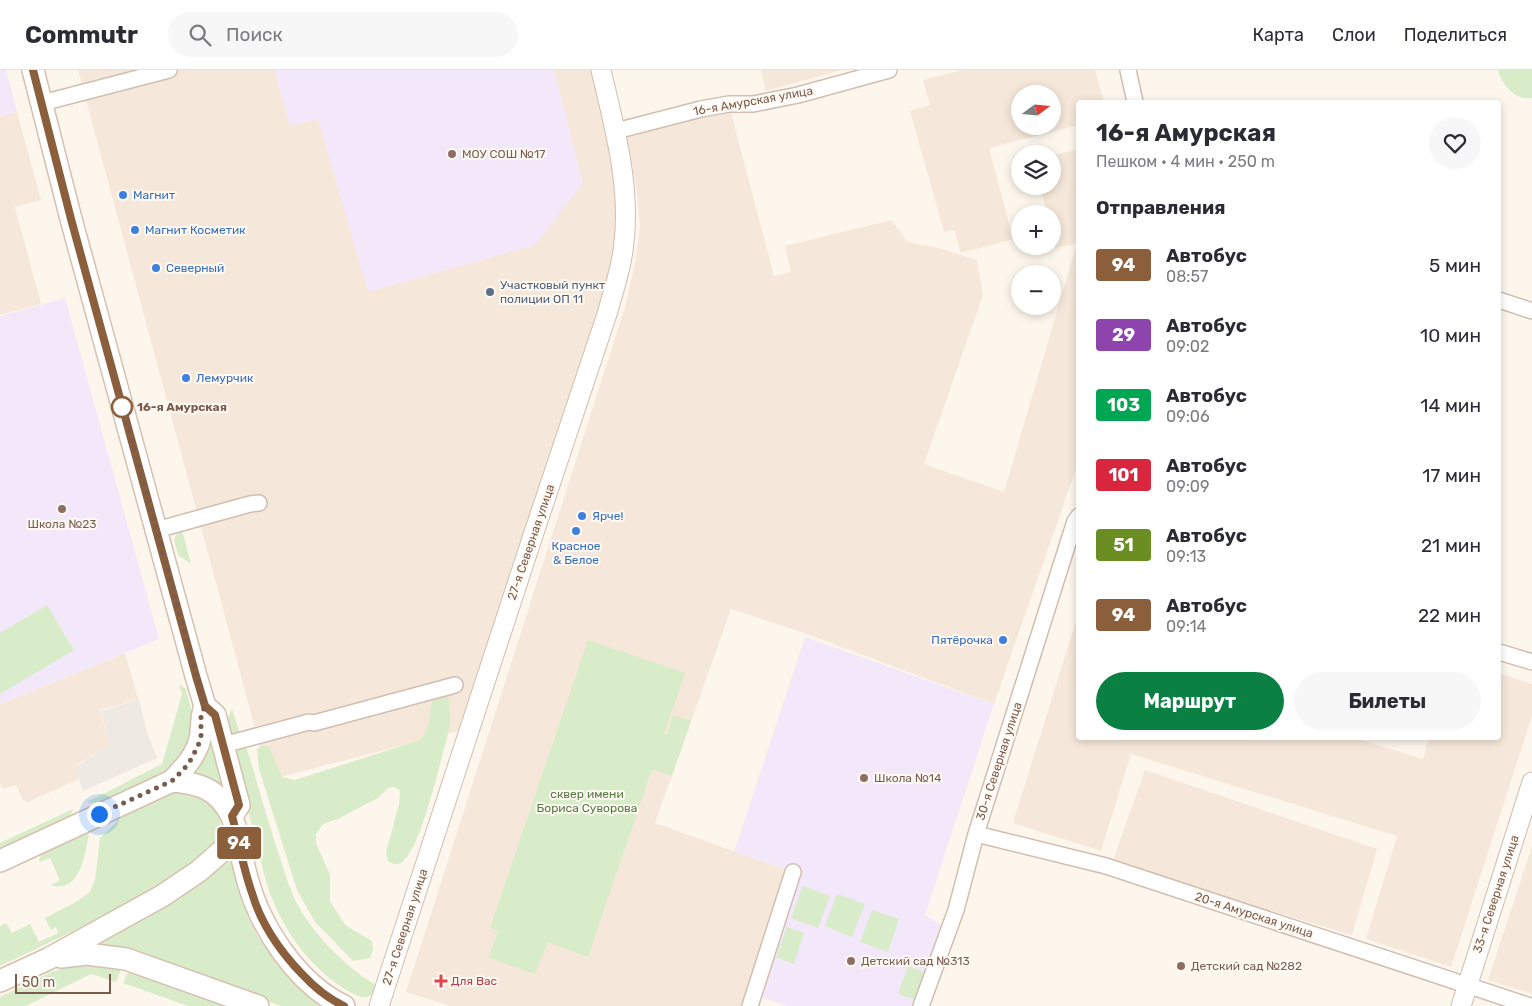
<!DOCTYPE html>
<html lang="ru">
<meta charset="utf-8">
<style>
:root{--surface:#fff;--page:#f7f7f7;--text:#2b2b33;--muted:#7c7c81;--line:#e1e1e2;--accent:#0b8043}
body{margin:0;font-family:Rubik,sans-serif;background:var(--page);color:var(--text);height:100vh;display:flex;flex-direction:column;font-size:19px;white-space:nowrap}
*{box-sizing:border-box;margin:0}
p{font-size:16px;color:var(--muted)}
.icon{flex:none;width:28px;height:28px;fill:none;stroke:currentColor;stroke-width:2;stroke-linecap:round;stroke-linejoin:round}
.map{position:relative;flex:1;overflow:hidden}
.sheet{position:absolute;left:1076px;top:30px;width:425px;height:640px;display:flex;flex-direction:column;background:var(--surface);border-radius:5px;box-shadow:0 2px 8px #0003}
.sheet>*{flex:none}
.badge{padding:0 10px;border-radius:4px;font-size:18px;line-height:32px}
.needle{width:32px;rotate:74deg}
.tools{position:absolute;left:1011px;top:15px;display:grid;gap:10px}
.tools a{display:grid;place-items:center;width:50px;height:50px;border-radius:50%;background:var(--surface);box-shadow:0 2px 8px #0003;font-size:25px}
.scale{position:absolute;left:15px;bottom:12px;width:96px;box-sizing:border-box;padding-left:5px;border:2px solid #7a5c4d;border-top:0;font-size:14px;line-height:18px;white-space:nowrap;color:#7a5c4d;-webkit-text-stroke:4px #fffaf3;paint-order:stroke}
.you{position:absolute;width:25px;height:25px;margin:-12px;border:4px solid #fff;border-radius:50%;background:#1a73e8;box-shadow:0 0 0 8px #1a73e833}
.map>.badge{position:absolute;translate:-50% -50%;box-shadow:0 0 0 2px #fff}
h2{padding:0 20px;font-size:19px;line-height:45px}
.round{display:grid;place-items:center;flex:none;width:52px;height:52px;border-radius:26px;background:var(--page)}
.summary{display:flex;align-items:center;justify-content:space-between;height:85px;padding:0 20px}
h1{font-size:24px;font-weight:700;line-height:38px}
.primary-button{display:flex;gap:10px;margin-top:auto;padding:10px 20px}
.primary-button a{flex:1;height:58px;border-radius:30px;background:var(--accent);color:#fff;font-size:20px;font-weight:700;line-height:58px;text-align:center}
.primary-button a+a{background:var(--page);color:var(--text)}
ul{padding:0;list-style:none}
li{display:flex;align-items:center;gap:15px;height:70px;padding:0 20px}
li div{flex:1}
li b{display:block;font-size:19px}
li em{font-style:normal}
li .badge{min-width:55px;font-weight:700;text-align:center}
header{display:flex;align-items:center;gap:30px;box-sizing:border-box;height:70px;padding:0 25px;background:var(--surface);border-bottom:1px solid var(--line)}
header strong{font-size:24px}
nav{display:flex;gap:28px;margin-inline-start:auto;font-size:18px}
.search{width:350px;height:45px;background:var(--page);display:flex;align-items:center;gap:12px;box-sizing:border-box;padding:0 18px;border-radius:28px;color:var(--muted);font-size:19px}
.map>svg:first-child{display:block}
</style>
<header>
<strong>Commutr</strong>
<div class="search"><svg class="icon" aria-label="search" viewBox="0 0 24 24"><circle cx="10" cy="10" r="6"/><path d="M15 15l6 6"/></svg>Поиск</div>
<nav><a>Карта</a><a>Слои</a><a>Поделиться</a></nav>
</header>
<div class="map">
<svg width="1532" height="936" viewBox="0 0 1532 936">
<rect width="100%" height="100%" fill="#fdf6ec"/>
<path fill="#f5e8da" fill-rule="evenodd" d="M 78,0 L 593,0 L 612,76 L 619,130 L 614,192 L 607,223 L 458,661 L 269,710 Z
M 761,0 L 842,0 L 766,21 Z
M 962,0 L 1095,0 L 1104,32 L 1079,32 L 1079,55 L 989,78 L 1013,169 L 961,183 L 954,160 L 944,162 L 910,41 L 930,35 L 923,10 ZM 1020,24 L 1052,24 L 1052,56 L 1020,56 Z
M 730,39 L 774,206 L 791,202 L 785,176 L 891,150 L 908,172 L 942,179 L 977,190 L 983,225 L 924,394 L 1004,422 L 1075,180 L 1079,179 L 1079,390 L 994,634 L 804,563 L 731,539 L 655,753 L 789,801 L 744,936 L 450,936 L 406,922 L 625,237 L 635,194 L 640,157 L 637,122 L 627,68 Z
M 17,42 L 41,130 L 15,137 L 41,234 L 0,245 L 0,46 Z
M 1079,79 L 1079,173 L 1055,178 L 1053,167 L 1052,144 L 1047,144 L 1040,116 L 1052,116 L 1053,85 Z
M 1079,541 L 1079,668 L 1355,668 L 1423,689 L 1429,668 L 1499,668 L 1499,603 L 1532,614 L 1532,646 L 1451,897 L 1366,869 L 1397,766 L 1131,684 L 1101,781 L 1013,753 Z
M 125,583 L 138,629 L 100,640 L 109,674 L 75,696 L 79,709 L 28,732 L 23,730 L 16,715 L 3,719 L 0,713 L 0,634 Z
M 1145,700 L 1377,779 L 1352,865 L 1112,793 Z
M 1532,776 L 1532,924 L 1488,910 Z"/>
<path fill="#efe9e4" d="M 139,629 L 147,663 L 157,688 L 83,721 L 75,697 L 109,674 L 101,641 Z"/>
<path fill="#f3e8fa" d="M 0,0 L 6,0 L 17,42 L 0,46 Z
M 274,0 L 554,0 L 583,113 L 535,175 L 368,222 L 318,49 L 290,56 Z
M 65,228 L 159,569 L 0,634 L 0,246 Z
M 805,567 L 994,634 L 925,845 L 945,857 L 916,936 L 787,936 L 758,926 L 800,804 L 734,782 Z"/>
<path fill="#d8ecc9" d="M 1498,0 L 1532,0 L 1532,28 C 1514,30 1503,16 1498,0 Z
M 182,460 L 191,494 L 178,485 L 174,469 L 177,463 Z
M 47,535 L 74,580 L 0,624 L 0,563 Z
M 588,570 L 685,603 L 664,664 L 667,664 L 673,645 L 691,651 L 672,706 L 652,699 L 588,887 L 548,872 L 535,904 L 489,888 L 498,861 L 490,858 Z
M 179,614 L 186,619 L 193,647 L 193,661 L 177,696 L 160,706 L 98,734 L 87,732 L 162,694 L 182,624 Z
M 444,622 L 448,626 C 450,635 450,645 450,653 C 449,662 446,671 444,679 C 438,702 420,776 404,790 C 399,796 394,795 388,791 L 386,783 L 399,734 L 400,721 L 394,717 L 388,718 L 378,728 L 366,734 L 340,748 L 323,754 L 316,764 L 316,773 L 330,805 L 330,831 L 345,855 L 372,871 L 373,880 L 370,888 L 353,891 L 315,852 L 297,820 L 259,699 L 257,679 L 262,676 L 269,676 L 282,707 L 295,710 L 420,670 C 435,654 426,640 436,623 Z
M 232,639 L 241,667 L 231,666 L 225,654 Z
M 208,647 L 230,733 L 187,705 Z
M 245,673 C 256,708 266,744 277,779 C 284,799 289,821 300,839 C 317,868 349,900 378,916 C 370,931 363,929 350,922 C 313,901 286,865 271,826 C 264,808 261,789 256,771 C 249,745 242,719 236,693 C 235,682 235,678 245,673 Z
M 174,721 L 206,725 L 220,746 L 221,760 L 218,772 L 202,788 L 134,832 L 0,896 L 0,856 L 6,853 L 12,863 L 30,854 L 39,872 L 58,863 L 56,857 L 51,860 L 45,848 L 76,832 L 90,822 L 95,810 L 100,768 L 126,743 Z
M 73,739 L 70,746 L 0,778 L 0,773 Z
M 90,759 C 85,780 83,821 53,816 L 51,815 L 60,810 L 50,788 L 40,792 L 39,790 L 42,782 Z
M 231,787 L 248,847 L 258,867 L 273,888 L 289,906 L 319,936 L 281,936 L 216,913 L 94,875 C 145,850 189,826 231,787 Z
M 803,816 L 830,826 L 818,858 L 791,848 Z
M 837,824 L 865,834 L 852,867 L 825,856 Z
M 872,840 L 899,849 L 888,882 L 860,872 Z
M 787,857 L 804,863 L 794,894 L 776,887 Z
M 77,894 L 122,897 L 116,912 L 91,904 L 26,936 L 0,936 L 0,927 L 51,902 Z
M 908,896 L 926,903 L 916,930 L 898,924 Z
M 132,901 L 229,936 L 188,936 L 123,913 L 127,904 Z"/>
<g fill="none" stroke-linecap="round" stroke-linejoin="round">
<defs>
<path id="minor" d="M 1128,0 L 1135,32
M 42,33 L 169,0
M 616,61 L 701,39 L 729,34 L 753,34 L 798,25 L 889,0
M 1499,230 L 1532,241
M 156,460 L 250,434 L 259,433
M 1499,582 L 1532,592
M 223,675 L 309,652 L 314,653 L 455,615
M 976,764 L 1106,796 L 1530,936
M 750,936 L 793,802
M 921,936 L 956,840 L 976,764 L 1075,451 L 1079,446"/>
<path id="tertiary" d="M 379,936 C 455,705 529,474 607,244 C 613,223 620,202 623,181 C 632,120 615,59 601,0
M 1461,936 L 1532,712"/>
<path id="secondary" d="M 33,0 L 71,149 L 196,606 L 205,636 L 215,645 L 239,735 L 232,746
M 172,711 C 185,697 198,684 201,664 C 202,653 201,646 205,636
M 0,791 L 172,711 C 199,713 218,719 231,745 C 234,750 235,758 236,764 C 240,778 243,793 247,808 C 260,857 297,914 344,936
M 61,887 L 87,884 L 126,889 L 258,936
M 0,911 L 48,889 L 162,826 L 199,801 L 223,780 L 229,773 L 235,756"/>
</defs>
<use href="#minor" stroke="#d1beb0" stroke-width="18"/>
<use href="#tertiary" stroke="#d1beb0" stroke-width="21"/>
<use href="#secondary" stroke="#d6c0b0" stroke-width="24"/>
<use href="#minor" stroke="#fff" stroke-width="15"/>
<use href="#tertiary" stroke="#fff" stroke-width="19"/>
<use href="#secondary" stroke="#fff" stroke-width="21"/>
</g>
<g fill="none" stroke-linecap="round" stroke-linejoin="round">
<defs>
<path id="line" d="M 33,0 L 71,149 L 196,606 L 205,636 L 215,645 L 239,735 L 232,746 C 239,772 243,798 252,823 C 261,854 280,881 302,904 C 314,917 327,928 344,936"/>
</defs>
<use href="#line" stroke="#fff" stroke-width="11"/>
<use href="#line" stroke="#8b5e3c" stroke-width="8"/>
<path stroke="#7a5c4d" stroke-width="5" stroke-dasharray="0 9" d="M 99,744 L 172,711 L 182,701 L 189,693 L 198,676 L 201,666 L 201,646 L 205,636 L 121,331 L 122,337"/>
</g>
<g fill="#8d6e63" stroke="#fffaf3" stroke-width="2">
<circle cx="452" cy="84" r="5"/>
<circle cx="62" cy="439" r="5"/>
<circle cx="864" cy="708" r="5"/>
<circle cx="851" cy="891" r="5"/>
<circle cx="1181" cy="896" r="5"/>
</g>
<g fill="#3f7fe0" stroke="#fffaf3" stroke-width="2">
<circle cx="123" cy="125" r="5"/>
<circle cx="135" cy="160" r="5"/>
<circle cx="156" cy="198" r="5"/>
<circle cx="186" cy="308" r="5"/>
<circle cx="582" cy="446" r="5"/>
<circle cx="576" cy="461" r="5"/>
<circle cx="1003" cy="570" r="5"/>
</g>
<circle fill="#5c6f8a" stroke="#fffaf3" stroke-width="2" cx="490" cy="222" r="5"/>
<circle fill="#fff" stroke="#8b5e3c" stroke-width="2.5" cx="122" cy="337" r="10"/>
<path fill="#e0444e" stroke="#fffaf3" stroke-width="2" d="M438.5 903.5h5v5h5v5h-5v5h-5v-5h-5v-5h5z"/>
<g text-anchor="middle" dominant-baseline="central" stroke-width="4" stroke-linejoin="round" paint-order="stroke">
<g font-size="12" fill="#7a5c4d" stroke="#fffaf3">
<text transform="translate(753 31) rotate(-10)">16-я Амурская улица</text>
<text transform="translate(531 472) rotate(-71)">27-я Северная улица</text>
<text transform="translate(999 691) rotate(-72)">30-я Северная улица</text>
<text transform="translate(1496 824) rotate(-72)">33-я Северная улица</text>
<text transform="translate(1254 845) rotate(18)">20-я Амурская улица</text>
<text transform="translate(405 857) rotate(-72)">27-я Северная улица</text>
</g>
<g font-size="12" fill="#785e54" stroke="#fffaf3" text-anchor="start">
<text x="462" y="84">МОУ СОШ №17</text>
<text x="62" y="454" text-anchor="middle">Школа №23</text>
<text x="874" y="708">Школа №14</text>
<text x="861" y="891">Детский сад №313</text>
<text x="1191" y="896">Детский сад №282</text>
</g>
<g font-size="12" fill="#366cbe" stroke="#fffaf3" text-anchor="start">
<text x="133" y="125">Магнит</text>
<text x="145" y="160">Магнит Косметик</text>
<text x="166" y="198">Северный</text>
<text x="196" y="308">Лемурчик</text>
<text x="592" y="446">Ярче!</text>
<text x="576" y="476" text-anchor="middle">Красное<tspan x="576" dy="14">&amp; Белое</tspan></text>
<text x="993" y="570" text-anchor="end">Пятёрочка</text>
</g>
<g font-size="12" fill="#4e5e75" stroke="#fffaf3" text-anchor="start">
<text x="500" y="215">Участковый пункт<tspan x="500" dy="14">полиции ОП 11</tspan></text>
</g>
<g font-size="12" font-weight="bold" fill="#7a5c4d" stroke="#fffaf3" text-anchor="start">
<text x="137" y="337">16-я Амурская</text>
</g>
<g font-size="12" fill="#537a41" stroke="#fffaf3">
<text x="587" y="724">сквер имени<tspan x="587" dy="14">Бориса Суворова</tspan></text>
</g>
<g font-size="12" fill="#be3a42" stroke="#fffaf3" text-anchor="start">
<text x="451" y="911">Для Вас</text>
</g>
</g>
</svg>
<div class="tools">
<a><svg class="needle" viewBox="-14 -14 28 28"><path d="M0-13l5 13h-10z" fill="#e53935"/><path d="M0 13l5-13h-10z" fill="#7c7c81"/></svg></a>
<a><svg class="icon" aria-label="layers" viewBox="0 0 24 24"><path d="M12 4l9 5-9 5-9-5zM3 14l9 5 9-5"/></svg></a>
<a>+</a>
<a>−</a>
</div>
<div class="scale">50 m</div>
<div class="you" style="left:99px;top:744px"></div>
<b class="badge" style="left:239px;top:773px;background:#8b5e3c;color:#fff">94</b>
<section class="sheet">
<div class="summary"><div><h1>16-я Амурская</h1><p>Пешком · 4 мин · 250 m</p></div><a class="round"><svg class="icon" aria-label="heart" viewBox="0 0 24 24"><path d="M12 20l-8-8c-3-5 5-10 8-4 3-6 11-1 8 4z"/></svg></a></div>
<h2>Отправления</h2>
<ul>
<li><span class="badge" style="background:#8b5e3c;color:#fff">94</span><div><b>Автобус</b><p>08:57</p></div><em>5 мин</em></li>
<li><span class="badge" style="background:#8e44ad;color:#fff">29</span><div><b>Автобус</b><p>09:02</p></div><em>10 мин</em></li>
<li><span class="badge" style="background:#00a651;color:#fff">103</span><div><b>Автобус</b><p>09:06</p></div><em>14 мин</em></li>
<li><span class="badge" style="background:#d7263d;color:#fff">101</span><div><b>Автобус</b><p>09:09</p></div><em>17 мин</em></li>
<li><span class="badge" style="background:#6b8e23;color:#fff">51</span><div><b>Автобус</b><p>09:13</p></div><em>21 мин</em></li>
<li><span class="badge" style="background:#8b5e3c;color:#fff">94</span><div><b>Автобус</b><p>09:14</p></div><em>22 мин</em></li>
</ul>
<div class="primary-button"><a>Маршрут</a><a>Билеты</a></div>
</section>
</div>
